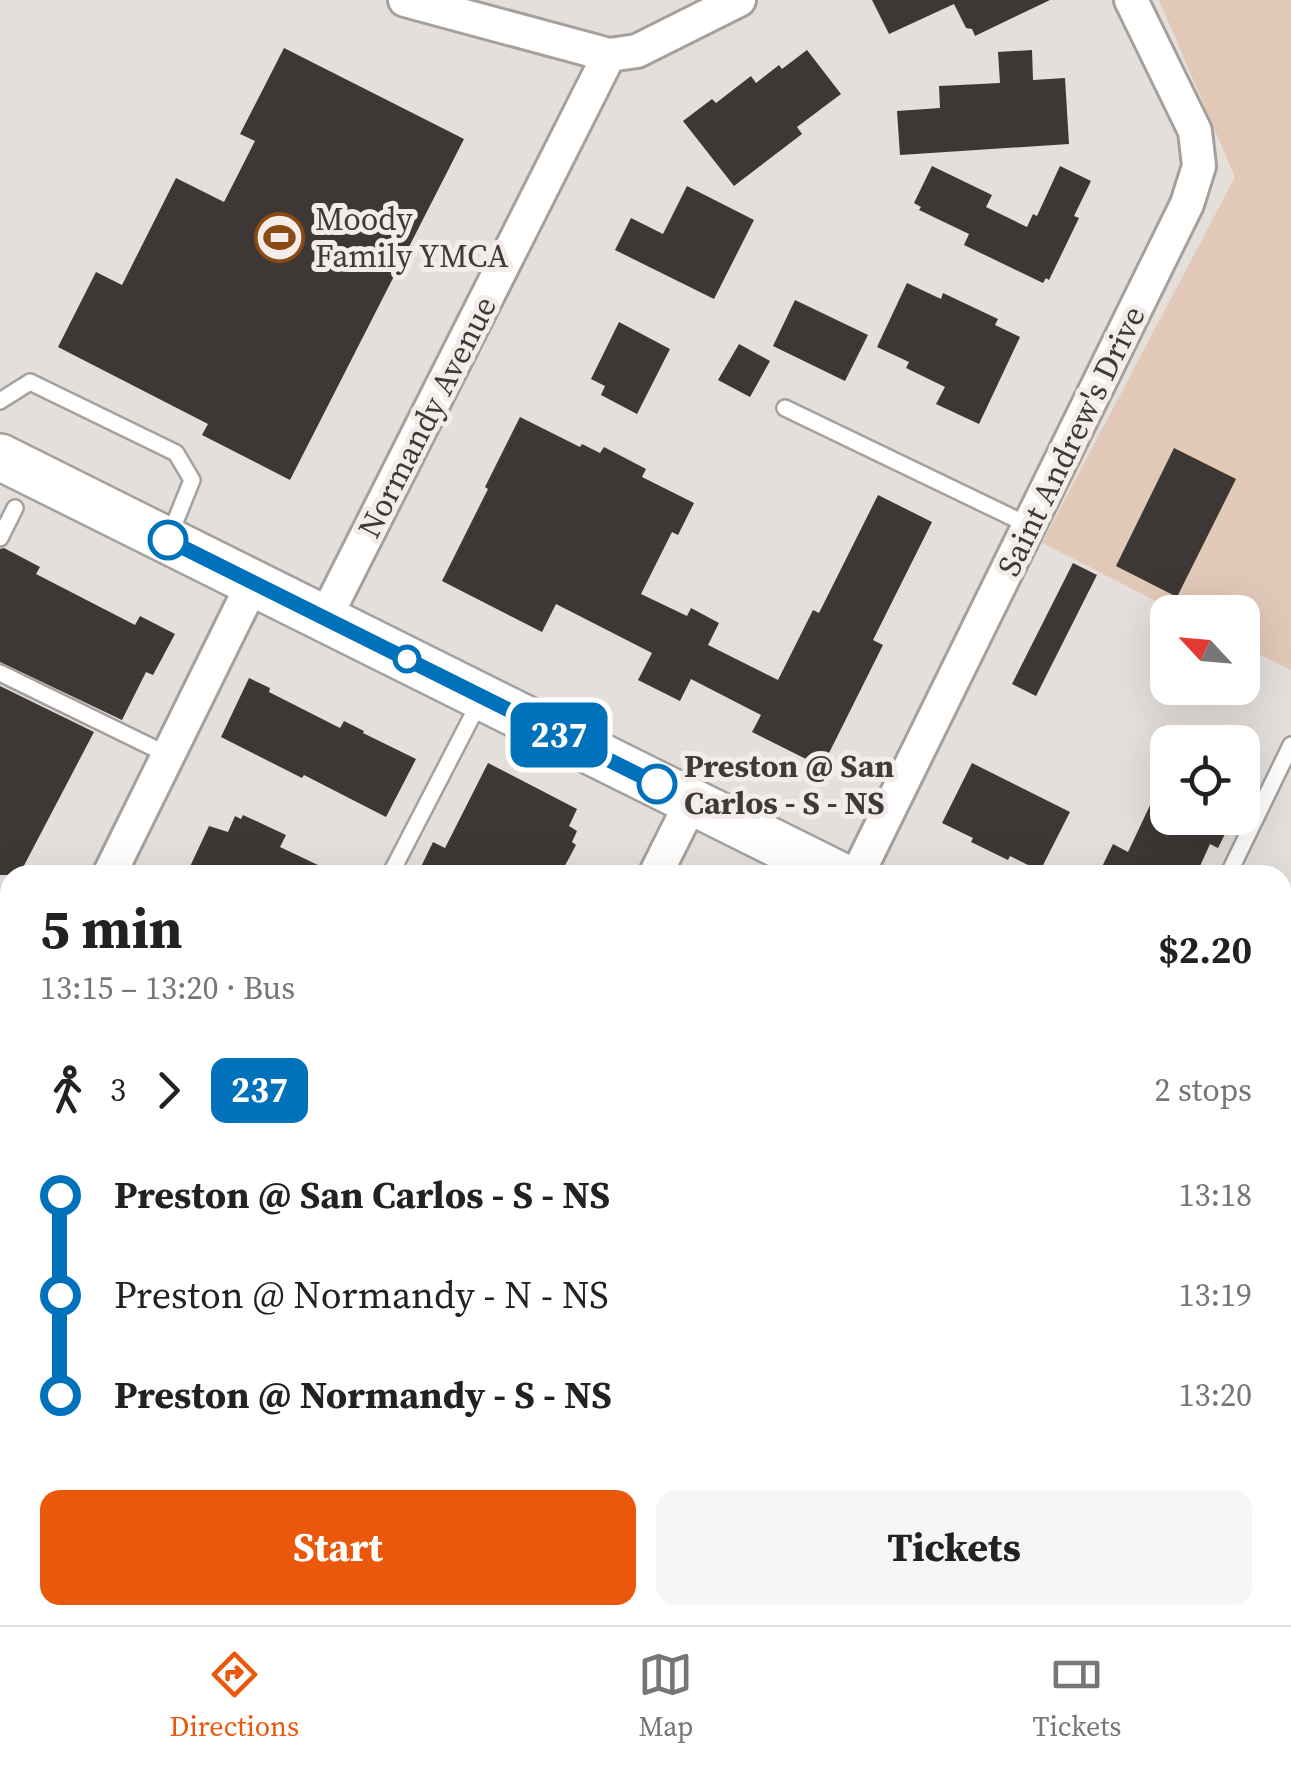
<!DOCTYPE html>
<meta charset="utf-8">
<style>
:root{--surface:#fff;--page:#f6f6f6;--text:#222;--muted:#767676;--line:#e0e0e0;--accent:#ea580c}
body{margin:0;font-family:"Source Serif 4",serif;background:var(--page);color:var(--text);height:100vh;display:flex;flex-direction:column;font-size:38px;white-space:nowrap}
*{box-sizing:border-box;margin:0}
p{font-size:32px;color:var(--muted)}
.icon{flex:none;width:55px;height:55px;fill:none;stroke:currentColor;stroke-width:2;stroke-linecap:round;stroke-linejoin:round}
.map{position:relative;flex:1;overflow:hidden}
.sheet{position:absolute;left:0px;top:865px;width:1292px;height:760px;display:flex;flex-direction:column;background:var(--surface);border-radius:30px 30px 0 0;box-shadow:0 10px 40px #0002}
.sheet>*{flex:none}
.badge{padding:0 20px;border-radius:15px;font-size:35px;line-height:65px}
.needle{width:65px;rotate:296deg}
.tools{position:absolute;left:1150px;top:595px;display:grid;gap:20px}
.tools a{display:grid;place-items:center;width:110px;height:110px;border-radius:20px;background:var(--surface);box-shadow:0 10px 40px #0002;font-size:50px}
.map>.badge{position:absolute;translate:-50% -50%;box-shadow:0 0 0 5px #fff}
.legs{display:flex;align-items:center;gap:15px;height:110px;padding:0 40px;font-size:32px}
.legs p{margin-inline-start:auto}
.overview{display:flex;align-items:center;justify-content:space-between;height:170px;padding:0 40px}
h1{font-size:55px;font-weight:700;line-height:75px}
.cta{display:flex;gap:20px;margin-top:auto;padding:20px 40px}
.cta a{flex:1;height:115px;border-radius:20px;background:var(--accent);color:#fff;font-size:40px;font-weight:700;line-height:115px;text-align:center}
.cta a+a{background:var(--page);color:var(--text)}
ul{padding:0 40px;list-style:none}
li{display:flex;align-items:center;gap:35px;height:100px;font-size:38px}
li i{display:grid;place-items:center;width:15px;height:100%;margin:0 12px;background:currentColor}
li i::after{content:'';width:25px;height:25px;margin:-12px;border:8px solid;border-radius:50%;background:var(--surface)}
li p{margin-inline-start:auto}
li:first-child i{background:linear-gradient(#0000 50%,currentColor 0)}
li:last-child i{background:linear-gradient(currentColor 50%,#0000 0)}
.tabs{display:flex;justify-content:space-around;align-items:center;height:140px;border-top:2px solid var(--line);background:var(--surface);font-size:28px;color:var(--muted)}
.tabs a{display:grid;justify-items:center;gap:5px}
.tabs .selected{color:var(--accent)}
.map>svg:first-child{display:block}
</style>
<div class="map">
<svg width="1291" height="1625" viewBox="0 0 1291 1625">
<rect width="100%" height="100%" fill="#e5dfdb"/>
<path fill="#e2c8b7" d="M 1159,0 L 1291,0 L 1291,670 L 1243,646 L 1242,612 L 1178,612 L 1042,543 L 1235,177 Z"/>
<path fill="#3d3835" d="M 872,0 L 1050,0 L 975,36 L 972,29 L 966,28 L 954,4 L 889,34 Z
M 284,48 L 464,139 L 290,480 L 202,435 L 208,424 L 58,347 L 96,272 L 122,285 L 176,178 L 224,202 L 255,141 L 240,134 Z
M 807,50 L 841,94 L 797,127 L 802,134 L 734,186 L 683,121 L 712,99 L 716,103 L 751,76 L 756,83 L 779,65 L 782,69 Z
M 1032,50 L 1033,80 L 1065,78 L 1069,144 L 900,155 L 897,111 L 940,108 L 939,86 L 1000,83 L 998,52 Z
M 932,166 L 992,195 L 986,207 L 1027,227 L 1033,214 L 1037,216 L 1060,166 L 1091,181 L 1074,216 L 1079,218 L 1049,280 L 1046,278 L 1043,283 L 964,245 L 969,234 L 919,210 L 921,207 L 914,203 Z
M 687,186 L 754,220 L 714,299 L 615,250 L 631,218 L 663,234 Z
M 907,283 L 941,299 L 943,293 L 998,319 L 995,325 L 1020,337 L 979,424 L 936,404 L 945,387 L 906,368 L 909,362 L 877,347 Z
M 795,300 L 868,335 L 845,381 L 773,346 Z
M 619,322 L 670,349 L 637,414 L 601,395 L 605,386 L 591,379 Z
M 739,344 L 770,361 L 750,397 L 718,380 Z
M 520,417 L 580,447 L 582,444 L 600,453 L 604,447 L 646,469 L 642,477 L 694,503 L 678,535 L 672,532 L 641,594 L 687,616 L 691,608 L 719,623 L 708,645 L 778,680 L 813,610 L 819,613 L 878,495 L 932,522 L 873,640 L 883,645 L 822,767 L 752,732 L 761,715 L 691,679 L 680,701 L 638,680 L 652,653 L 556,604 L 542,632 L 442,581 L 488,489 L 485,487 Z
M 1174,448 L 1236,479 L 1177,597 L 1116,566 Z
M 4,548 L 40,567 L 36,574 L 135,625 L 140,616 L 175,634 L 153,675 L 146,672 L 122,720 L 0,662 L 0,549 Z
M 1073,563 L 1097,575 L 1036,696 L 1012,684 Z
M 249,678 L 270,688 L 269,692 L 340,728 L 344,721 L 364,731 L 363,733 L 416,759 L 386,817 L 304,775 L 302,778 L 221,737 Z
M 0,686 L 94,732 L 19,875 L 0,875 Z
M 488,763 L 577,809 L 569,826 L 577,831 L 572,842 L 576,845 L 560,875 L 417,875 L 433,842 L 445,848 Z
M 972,763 L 1070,812 L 1040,871 L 1010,856 L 1008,860 L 971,842 L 973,838 L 942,823 Z
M 1168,767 L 1168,818 L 1233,818 L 1218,848 L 1210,844 L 1196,875 L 1098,875 L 1113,844 L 1128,852 Z
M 243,815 L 286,835 L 280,847 L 339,875 L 186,875 L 209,826 L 228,832 L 235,816 L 241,819 Z"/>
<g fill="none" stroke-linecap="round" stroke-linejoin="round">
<defs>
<path id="service" d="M 0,401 L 30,382 L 176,453 L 192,480 L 169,537
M 785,408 L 1030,526
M 0,538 L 15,508
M 0,673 L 168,755
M 390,875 L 480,701
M 1228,875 L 1291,745
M 1282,984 L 1291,988
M 7,1625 L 12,1615
M 562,1625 L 567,1615"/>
<path id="minor" d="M 405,0 L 609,55 L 637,51 L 739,0
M 325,618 L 609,55
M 109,875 L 253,583
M 655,875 L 692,801
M 857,875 L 1187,204 L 1199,166 L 1195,131 L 1131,0
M 0,1094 L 10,1074
M 285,1625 L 290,1615
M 834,1625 L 839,1615"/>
<path id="secondary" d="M 0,457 L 839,875
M 1282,1095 L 1291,1099"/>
</defs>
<use href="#service" stroke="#a6a09c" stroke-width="20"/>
<use href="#minor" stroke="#a6a09c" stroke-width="38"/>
<use href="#secondary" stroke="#a6a09c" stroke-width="50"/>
<use href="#service" stroke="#fff" stroke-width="15"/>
<use href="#minor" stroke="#fff" stroke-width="32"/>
<use href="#secondary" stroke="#fff" stroke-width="45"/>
</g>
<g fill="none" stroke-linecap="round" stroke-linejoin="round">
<defs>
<path id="line-1" d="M 168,540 L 657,784"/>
</defs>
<use href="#line-1" stroke="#fff" stroke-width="22"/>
<use href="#line-1" stroke="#0072bc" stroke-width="15"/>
</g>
<defs>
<symbol id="stadium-ring" viewBox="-11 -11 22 22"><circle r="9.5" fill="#f3ece9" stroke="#8a4a14" stroke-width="1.5"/><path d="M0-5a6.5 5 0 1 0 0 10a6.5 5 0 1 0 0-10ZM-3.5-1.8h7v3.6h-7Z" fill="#8a4a14"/></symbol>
</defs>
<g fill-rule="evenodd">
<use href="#stadium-ring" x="252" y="210" width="55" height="55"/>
</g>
<g fill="#fff" stroke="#0072bc" stroke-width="5">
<circle cx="168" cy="540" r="18"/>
<circle cx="407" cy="659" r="12"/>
<circle cx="657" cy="784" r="18"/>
</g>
<g text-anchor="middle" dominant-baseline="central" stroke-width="10" stroke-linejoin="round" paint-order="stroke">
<g font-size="32" fill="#3d3b39" stroke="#f3ece9" text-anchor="start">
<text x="315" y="219">Moody<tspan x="315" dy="37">Family YMCA</tspan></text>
</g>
<g font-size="32" fill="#3d3b39" stroke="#f3ece9">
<text transform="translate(427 417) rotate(-63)">Normandy Avenue</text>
<text transform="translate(1071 441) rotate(-64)">Saint Andrew's Drive</text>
</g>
<g font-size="32" font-weight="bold" fill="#3d3b39" stroke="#f3ece9" text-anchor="start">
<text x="684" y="766">Preston @ San<tspan x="684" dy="37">Carlos - S - NS</tspan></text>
</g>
</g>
</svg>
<div class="tools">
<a><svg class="needle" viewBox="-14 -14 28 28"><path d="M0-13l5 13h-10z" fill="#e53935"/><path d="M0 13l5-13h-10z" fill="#767676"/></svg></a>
<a><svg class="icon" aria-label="locate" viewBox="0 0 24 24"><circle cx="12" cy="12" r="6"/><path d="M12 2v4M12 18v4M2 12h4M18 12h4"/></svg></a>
</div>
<b class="badge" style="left:559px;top:735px;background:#0072bc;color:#fff">237</b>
<section class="sheet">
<div class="overview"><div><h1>5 min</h1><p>13:15 – 13:20 · Bus</p></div><b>$2.20</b></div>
<div class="legs"><svg class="icon" aria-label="walk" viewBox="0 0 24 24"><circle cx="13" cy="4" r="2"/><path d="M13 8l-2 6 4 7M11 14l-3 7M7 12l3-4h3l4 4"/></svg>3<svg class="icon" aria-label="forward" viewBox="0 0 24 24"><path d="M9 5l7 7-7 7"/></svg><b class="badge" style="background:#0072bc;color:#fff">237</b><p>2 stops</p></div>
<ul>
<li><i style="color:#0072bc"></i><b>Preston @ San Carlos - S - NS</b><p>13:18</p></li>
<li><i style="color:#0072bc"></i><span>Preston @ Normandy - N - NS</span><p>13:19</p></li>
<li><i style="color:#0072bc"></i><b>Preston @ Normandy - S - NS</b><p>13:20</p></li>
</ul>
<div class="cta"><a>Start</a><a>Tickets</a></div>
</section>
</div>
<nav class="tabs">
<a class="selected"><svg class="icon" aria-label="directions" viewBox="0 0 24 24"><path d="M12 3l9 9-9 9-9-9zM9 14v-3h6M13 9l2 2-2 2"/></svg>Directions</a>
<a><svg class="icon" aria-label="map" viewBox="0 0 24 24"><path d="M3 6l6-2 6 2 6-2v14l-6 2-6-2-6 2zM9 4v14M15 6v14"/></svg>Map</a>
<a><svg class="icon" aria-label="tickets" viewBox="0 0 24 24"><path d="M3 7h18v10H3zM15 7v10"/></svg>Tickets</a>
</nav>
